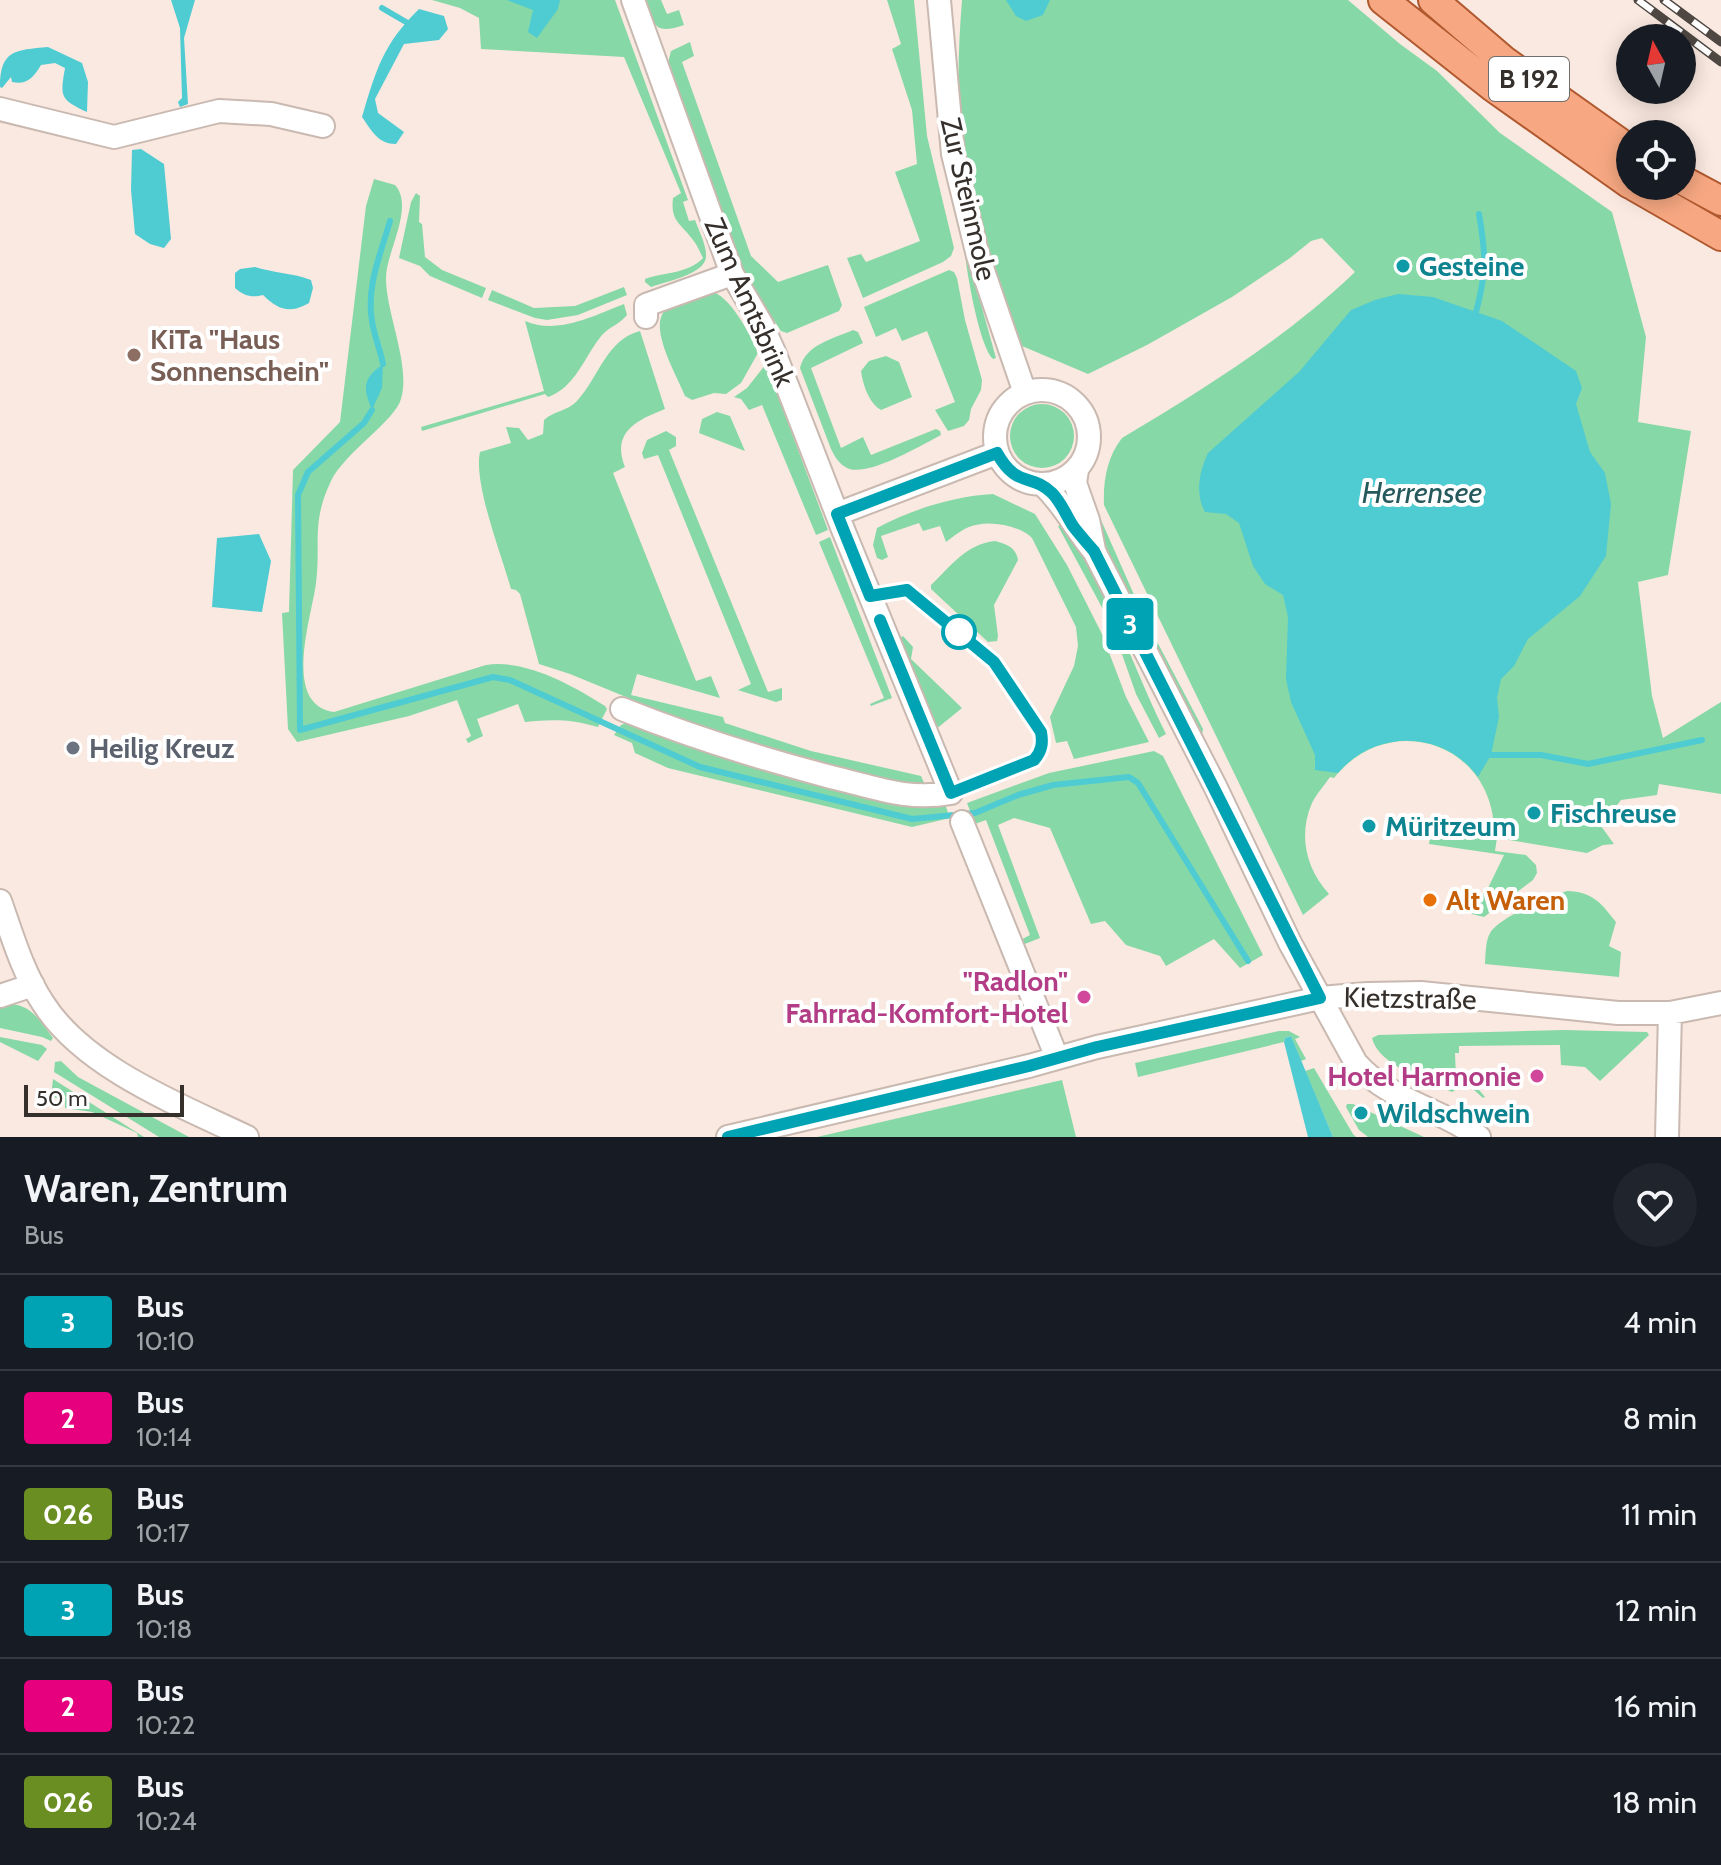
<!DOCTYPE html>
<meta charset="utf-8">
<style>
:root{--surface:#171b24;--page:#20242c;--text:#f1f3f6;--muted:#9ea1a6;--line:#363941}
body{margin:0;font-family:Cabin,sans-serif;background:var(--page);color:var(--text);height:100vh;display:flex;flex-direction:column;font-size:30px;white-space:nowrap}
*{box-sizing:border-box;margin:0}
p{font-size:26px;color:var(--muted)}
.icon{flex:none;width:44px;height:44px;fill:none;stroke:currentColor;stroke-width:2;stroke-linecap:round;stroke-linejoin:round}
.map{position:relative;height:1137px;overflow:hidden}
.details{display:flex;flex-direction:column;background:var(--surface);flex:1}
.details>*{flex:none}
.badge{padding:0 16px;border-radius:6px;font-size:28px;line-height:52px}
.needle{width:52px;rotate:352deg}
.tools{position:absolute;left:1616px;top:24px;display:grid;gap:16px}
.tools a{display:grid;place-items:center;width:80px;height:80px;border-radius:50%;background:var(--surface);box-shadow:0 4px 20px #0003;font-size:40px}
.scale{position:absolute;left:24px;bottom:20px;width:160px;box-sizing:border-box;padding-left:8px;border:4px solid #36302c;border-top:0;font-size:22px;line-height:28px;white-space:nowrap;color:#36302c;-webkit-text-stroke:6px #fff;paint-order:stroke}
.map>.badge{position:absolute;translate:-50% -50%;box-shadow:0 0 0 4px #fff}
.round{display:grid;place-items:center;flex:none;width:84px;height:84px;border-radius:42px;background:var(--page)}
.head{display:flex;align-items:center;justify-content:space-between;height:136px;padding:0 24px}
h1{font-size:38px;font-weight:800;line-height:60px}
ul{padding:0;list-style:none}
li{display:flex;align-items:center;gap:24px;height:96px;padding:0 24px;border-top:2px solid var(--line)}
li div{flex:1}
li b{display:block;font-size:30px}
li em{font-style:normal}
li .badge{min-width:88px;font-weight:700;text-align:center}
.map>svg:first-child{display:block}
</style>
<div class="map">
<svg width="1721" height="1137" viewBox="0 0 1721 1137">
<rect width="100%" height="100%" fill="#fae9e0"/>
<path fill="#87d8a7" d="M 432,0 L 615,0 L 688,200 L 683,202 L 689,221 L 695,220 C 699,231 707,246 706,257 C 705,274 665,282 651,287 L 645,282 L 645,279 C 664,272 688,274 703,258 C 700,252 697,245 693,240 C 682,224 670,222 673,198 L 681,193 L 624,57 L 481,49 L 479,18 L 460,8 Z
M 644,0 L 661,0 L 667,14 L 679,10 L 684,25 C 655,35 654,26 644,0 Z
M 887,0 L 914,0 L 927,136 L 954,248 L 951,256 L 943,262 L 863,298 L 847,258 L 861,254 L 866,262 L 920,241 L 895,172 L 917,164 L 912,110 L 892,49 L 901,44 Z
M 962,0 L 1348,0 L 1400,44 L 1437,71 L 1500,133 L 1612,212 L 1646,337 L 1638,422 L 1691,431 L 1668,575 L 1638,582 L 1652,696 L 1663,738 L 1721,702 L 1721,794 L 1659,784 L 1657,795 L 1621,800 L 1601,826 L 1614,844 L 1603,845 L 1587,853 L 1497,838 L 1495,851 L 1526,855 L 1536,865 L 1537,873 L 1533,880 L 1484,917 L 1464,912 L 1488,888 L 1504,855 L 1429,844 L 1432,825 L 1476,831 L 1477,824 L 1494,826 C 1488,740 1387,711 1334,778 L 1330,777 C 1324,786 1317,793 1312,803 C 1298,835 1306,869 1329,894 L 1303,915 L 1104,505 C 1103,481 1107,457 1122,438 C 1204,389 1286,338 1355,272 L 1322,238 L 1311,241 L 1290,258 L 1232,297 L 1147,345 L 1088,374 L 1022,346 C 1000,283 975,219 964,152 C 956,102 958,51 962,0 Z
M 690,42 L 694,56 L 682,62 L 751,256 L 778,282 L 828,265 L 842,305 L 839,311 L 787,333 L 781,331 L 746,278 L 668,63 L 671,51 Z
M 374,179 L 395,185 C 415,207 386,252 386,278 C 386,314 411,365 401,399 C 394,422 345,452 331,481 C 311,523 321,542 316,583 C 312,616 281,705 334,712 L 486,665 C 526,659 572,685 605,706 L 607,709 L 598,727 C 572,719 551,719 525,722 L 518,704 L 477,719 L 483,736 L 468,743 L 466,739 L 471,736 L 457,700 L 409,716 L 297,742 L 288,729 L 282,613 L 289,612 L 293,470 L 340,422 L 366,206 Z
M 416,193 L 420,196 L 419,222 L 422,224 L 425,257 L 442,270 L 486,288 L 482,298 L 430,276 L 420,266 L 399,258 L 411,202 Z
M 964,243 L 996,358 L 993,359 C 979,347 965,265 964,243 Z
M 949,270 L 954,272 L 957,278 L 965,320 L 982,380 L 981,390 L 971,409 L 969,420 L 964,426 L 948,431 L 935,410 L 955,402 L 927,331 L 902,341 L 896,328 L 876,337 L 864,307 Z
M 624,287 L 627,295 L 578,315 L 547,320 L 535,318 L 488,300 L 492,290 L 534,308 L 575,306 Z
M 710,291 C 730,295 750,334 758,353 L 741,383 L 726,394 L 714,393 L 692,400 L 685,396 C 677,375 645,323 668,308 C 680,300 697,296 710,291 Z
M 624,304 L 627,315 C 620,324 609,327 602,335 C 584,357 576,387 548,397 L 545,394 L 422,431 L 421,427 L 544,391 L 525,321 C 557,335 593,316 624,304 Z
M 853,330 L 858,332 L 863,343 L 811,368 L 841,448 L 863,437 L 871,455 L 936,429 L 940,431 L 941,435 C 922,445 866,478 847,468 C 839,464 835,457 831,449 L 800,368 C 806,344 833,339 853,330 Z
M 640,331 L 665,409 C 637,420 611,432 625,467 L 613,473 L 696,681 L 711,676 L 720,698 L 637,674 L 631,695 L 723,717 L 725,723 L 811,751 L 921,776 L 925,785 L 921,789 L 799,762 L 794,754 L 761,745 L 755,750 L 570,674 L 539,664 L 520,594 L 516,590 L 511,589 C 502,556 473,483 480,452 L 511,443 L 506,427 L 519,428 L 528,440 L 543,434 L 544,420 C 553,411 568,411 577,401 C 599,377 606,340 640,331 Z
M 886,356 L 899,362 L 912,397 L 881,410 C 869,403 863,385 861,371 L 869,361 Z
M 766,364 L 828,530 L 816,535 L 762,405 L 749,410 L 741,399 L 734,397 L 747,388 Z
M1010 436a32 32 0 1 1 64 0a32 32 0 1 1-64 0Z
M 717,412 L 730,416 L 745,451 L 699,433 L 702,419 Z
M 666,431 L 676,437 L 676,446 L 669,450 L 768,692 L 782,688 L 782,700 L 776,702 L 738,690 L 751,684 L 658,455 L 644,459 L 642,453 L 647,440 Z
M 993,494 L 1035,514 L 1067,565 L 1102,634 L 1126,697 L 1149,742 L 1074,759 L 1067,741 L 1056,743 L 1050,717 L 1074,666 L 1078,646 L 1076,627 L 1032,538 C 1019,525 987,519 969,527 C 961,530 953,537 946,542 L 940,526 L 923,531 L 919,523 L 881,536 L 888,557 L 882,560 L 877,558 L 873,545 L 877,528 C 910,510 954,496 993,494 Z
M 1097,511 L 1143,615 L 1203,729 L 1202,735 L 1137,617 L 1091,512 Z
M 1064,523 C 1075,545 1090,566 1101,588 C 1124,636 1142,686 1166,734 L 1159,738 L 1136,694 L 1112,626 L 1058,526 Z
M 830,537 L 892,698 L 871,706 L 870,704 L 884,698 L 819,542 Z
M 995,541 C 1006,544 1016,547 1018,560 L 994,605 L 998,636 L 997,641 L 988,642 L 931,589 L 931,585 C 951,566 966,544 995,541 Z
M 903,636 L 913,647 L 911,659 L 962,708 L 935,730 L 900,638 Z
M 628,722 L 944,801 L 950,818 L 912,827 L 668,768 L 635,753 L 632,743 L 614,735 L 621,725 Z
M 1154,751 L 1163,756 L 1263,955 L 1240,968 L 1214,939 L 1166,966 L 1160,956 L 1126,945 L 1105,921 L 1091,924 L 1050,828 L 1014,818 L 998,825 L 1040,938 L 1017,947 L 1015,943 L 1030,935 L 986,820 L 975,824 L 967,803 L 1049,773 Z
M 1567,891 C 1593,892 1601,903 1616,922 L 1609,946 L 1621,952 L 1619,977 L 1485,964 C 1486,952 1485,936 1494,928 C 1508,914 1548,897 1567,891 Z
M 10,1004 C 32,1005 41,1022 53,1038 L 51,1041 L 42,1037 L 0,1028 L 0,1006 Z
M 1564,1030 L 1647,1032 L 1649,1035 L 1600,1081 L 1585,1067 L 1561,1065 L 1560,1045 L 1459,1046 L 1459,1053 L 1455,1053 L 1456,1078 L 1469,1078 L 1485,1097 L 1483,1098 L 1466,1083 L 1452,1092 C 1429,1082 1378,1065 1372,1038 L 1378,1035 Z
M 1279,1031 L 1289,1031 L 1300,1037 L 1295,1039 L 1306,1059 L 1301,1061 L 1291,1036 L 1285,1038 L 1284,1042 L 1138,1077 L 1135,1063 Z
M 0,1037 L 42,1045 L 47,1049 L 38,1061 L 0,1042 Z
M 61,1061 L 78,1077 L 189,1137 L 159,1137 L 54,1072 L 55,1062 Z
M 1314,1068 L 1353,1134 L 1356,1137 L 1333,1137 L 1305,1071 Z
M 53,1079 L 144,1137 L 138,1137 L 137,1133 L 92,1112 L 65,1108 L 65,1099 L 51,1097 Z
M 1062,1080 L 1076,1137 L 817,1137 Z
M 1347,1104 L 1353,1104 L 1424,1137 L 1368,1137 L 1359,1130 L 1346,1107 Z"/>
<path fill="#4fcbd2" d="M 171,0 L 195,0 L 184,38 L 188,104 L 180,107 L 178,102 L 182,98 L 180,28 Z
M 507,0 L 560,0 L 558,9 L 537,38 L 528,32 L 533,10 Z
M 1006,0 L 1050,0 L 1043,15 L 1026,21 L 1016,16 Z
M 419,9 L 444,16 L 448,29 L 439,40 L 404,44 L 375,99 L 378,113 L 404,132 L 396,144 C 378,144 372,131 362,117 C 376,70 383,44 419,9 Z
M 48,47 L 82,63 L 88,82 L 87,112 C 60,99 60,97 65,68 L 55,63 L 41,65 C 33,78 27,85 12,82 L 11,77 L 2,88 L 0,87 C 0,50 15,50 48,47 Z
M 141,149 L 164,164 L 171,239 L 164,248 L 150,244 L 135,234 L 131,190 L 132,150 Z
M 255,267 C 274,273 293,273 311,280 L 313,288 L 309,303 C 290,314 278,310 263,295 C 252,298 244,296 235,288 L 235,273 L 240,269 Z
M 1398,294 L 1433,297 L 1502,321 L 1576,371 L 1582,388 L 1576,404 L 1590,452 L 1605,473 L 1611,504 L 1606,556 L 1580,596 L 1528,639 L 1514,666 L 1501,679 L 1497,698 L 1499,717 L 1491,755 L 1478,777 C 1444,730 1375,729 1338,773 L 1315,770 L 1315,755 L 1291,702 L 1286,679 L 1288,617 L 1283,595 L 1265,584 L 1253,566 L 1239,523 L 1226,514 L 1205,512 C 1195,494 1199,472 1208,453 L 1299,372 L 1351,310 L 1375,300 Z
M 383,364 L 382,388 L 372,410 C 363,388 362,379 383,364 Z
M 259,534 L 271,561 L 262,612 L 212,607 L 217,538 Z
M 1291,1036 L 1333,1137 L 1308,1137 L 1284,1042 L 1285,1038 Z"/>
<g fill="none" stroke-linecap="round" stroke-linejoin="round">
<path stroke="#4fcbd2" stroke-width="6" d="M 382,8 L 406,22
M 1476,312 C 1487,271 1486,255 1479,214
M 383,364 C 380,349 374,335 372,321 C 366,286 381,253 390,221
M 372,410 L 364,423 L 308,472 L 298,495 L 300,730 L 493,677 L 510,680 L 700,767 L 912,819 L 975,813 L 1018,795 L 1053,785 L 1129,777 L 1138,783 L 1248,961
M 1491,755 L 1541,755 L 1588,764 L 1702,740"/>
<defs>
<path id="minor" d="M 939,0 L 953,154 L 978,256 L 1025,393
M 0,109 L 114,137 L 219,111 L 271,114 L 323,126
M 646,317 L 646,305 L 732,274
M995 437a47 47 0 1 1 94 0a47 47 0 1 1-94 0Z
M 1077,470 L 1075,483 L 1088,520 L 1094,550
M 1042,484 C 1062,501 1076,530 1094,551 L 1215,786 L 1290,943 L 1356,1063 C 1388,1100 1441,1109 1479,1137
M 837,514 L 997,453
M 622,709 C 691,737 759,758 831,777 C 874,787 906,801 951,793 L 842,527 L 774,352 L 762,325 L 732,274 L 633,0
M 962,822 L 1057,1058
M 0,901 C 12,935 23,973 43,1003 C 84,1068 180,1105 247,1137
M 0,996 L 33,985
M 728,1137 L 1029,1066 L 1097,1047 L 1320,998 L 1368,994 L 1421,993 L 1618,1013 L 1670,1013 L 1721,1003
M 1667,1137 L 1670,1013"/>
<path id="major" d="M 1383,0 L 1493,87 L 1630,184
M 1433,0 L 1503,60 L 1630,150
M 1682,180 L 1721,201
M 1634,186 L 1721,236"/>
</defs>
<use href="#minor" stroke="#c9b9b0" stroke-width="26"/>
<use href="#major" stroke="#b0582e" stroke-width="32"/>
<use href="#minor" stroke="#fff" stroke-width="22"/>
<use href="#major" stroke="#f7a882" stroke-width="28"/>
<defs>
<path id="rail" d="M 1638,0 L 1721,62
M 1664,0 L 1721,42"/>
</defs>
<use href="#rail" stroke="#4e4742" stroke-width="9"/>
<use href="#rail" stroke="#fff" stroke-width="6" stroke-dasharray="18" stroke-linecap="butt"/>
</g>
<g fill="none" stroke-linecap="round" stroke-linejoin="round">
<defs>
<path id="line" d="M 728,1137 L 1029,1066 L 1097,1047 L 1320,998 L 1094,551 C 1087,543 1079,534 1073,526 C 1066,515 1061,502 1052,493 C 1032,473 1017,489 997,453 L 837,514 L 870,596 L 907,590 L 994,662 L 1041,732 C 1043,743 1042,751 1034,760 L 951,793 L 880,620"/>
</defs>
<use href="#line" stroke="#fff" stroke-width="18"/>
<use href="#line" stroke="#00a3b4" stroke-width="12"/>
</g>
<g fill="#0f9aa8" stroke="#fff" stroke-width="3">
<circle cx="1403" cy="266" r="8"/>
<circle cx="1534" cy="813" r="8"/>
<circle cx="1369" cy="826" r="8"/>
<circle cx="1361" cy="1113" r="8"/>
</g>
<circle fill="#8d6e63" stroke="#fff" stroke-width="3" cx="134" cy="355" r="8"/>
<circle fill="#fff" stroke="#00a3b4" stroke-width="4" cx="959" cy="632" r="16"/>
<circle fill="#6b7280" stroke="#fff" stroke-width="3" cx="73" cy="748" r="8"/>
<circle fill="#e8710a" stroke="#fff" stroke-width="3" cx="1430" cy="900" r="8"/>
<g fill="#d1479c" stroke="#fff" stroke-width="3">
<circle cx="1084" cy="997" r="8"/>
<circle cx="1537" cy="1076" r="8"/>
</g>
<g text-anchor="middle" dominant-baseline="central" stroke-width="8" stroke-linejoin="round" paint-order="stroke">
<rect fill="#fff" stroke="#726e6b" stroke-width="2" x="1489" y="57" width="80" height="44" rx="6"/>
<g font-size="26" font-weight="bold" fill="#36302c">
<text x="1529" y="79">B 192</text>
</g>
<g font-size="28" fill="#36302c" stroke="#fff">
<text transform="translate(969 199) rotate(77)">Zur Steinmole</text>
<text transform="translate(750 302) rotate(66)">Zum Amtsbrink</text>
<text transform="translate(1410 998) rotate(1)">Kietzstraße</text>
</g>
<g font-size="28" font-weight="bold" fill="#0d838f" stroke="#fff" text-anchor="start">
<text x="1419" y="266">Gesteine</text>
<text x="1550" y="813">Fischreuse</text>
<text x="1385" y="826">Müritzeum</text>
<text x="1377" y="1113">Wildschwein</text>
</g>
<g font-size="28" font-weight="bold" fill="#785e54" stroke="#fff" text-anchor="start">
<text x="150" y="339">KiTa "Haus<tspan x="150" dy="32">Sonnenschein"</tspan></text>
</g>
<g font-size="28" font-weight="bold" fill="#5b616d" stroke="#fff" text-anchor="start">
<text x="89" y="748">Heilig Kreuz</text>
</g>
<g font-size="28" font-weight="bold" fill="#c56008" stroke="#fff" text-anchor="start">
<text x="1446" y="900">Alt Waren</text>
</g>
<g font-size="28" font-weight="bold" fill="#b23c85" stroke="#fff" text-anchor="end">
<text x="1068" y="981">"Radlon"<tspan x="1068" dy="32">Fahrrad-Komfort-Hotel</tspan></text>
<text x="1521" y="1076">Hotel Harmonie</text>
</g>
<g font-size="30" font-style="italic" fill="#25595c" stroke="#fff">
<text x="1422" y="492">Herrensee</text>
</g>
</g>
</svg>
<div class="tools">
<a><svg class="needle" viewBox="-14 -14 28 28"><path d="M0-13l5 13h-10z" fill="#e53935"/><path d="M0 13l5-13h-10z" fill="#9ea1a6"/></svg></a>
<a><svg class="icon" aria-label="locate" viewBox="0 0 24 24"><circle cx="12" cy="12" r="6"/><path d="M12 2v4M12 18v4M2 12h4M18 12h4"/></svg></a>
</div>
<div class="scale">50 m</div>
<b class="badge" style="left:1130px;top:624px;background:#00a3b4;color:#fff">3</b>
</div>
<section class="details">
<div class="head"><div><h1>Waren, Zentrum</h1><p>Bus</p></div><a class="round"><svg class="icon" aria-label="heart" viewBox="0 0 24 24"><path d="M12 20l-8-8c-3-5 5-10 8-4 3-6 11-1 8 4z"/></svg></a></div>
<ul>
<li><span class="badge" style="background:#00a3b4;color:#fff">3</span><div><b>Bus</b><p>10:10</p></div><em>4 min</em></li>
<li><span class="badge" style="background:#e6007e;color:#fff">2</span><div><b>Bus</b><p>10:14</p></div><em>8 min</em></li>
<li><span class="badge" style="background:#6b8e23;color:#fff">026</span><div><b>Bus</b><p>10:17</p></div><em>11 min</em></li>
<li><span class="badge" style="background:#00a3b4;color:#fff">3</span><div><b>Bus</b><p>10:18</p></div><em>12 min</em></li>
<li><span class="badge" style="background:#e6007e;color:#fff">2</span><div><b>Bus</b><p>10:22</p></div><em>16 min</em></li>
<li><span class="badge" style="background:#6b8e23;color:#fff">026</span><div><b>Bus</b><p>10:24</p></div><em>18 min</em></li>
</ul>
</section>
